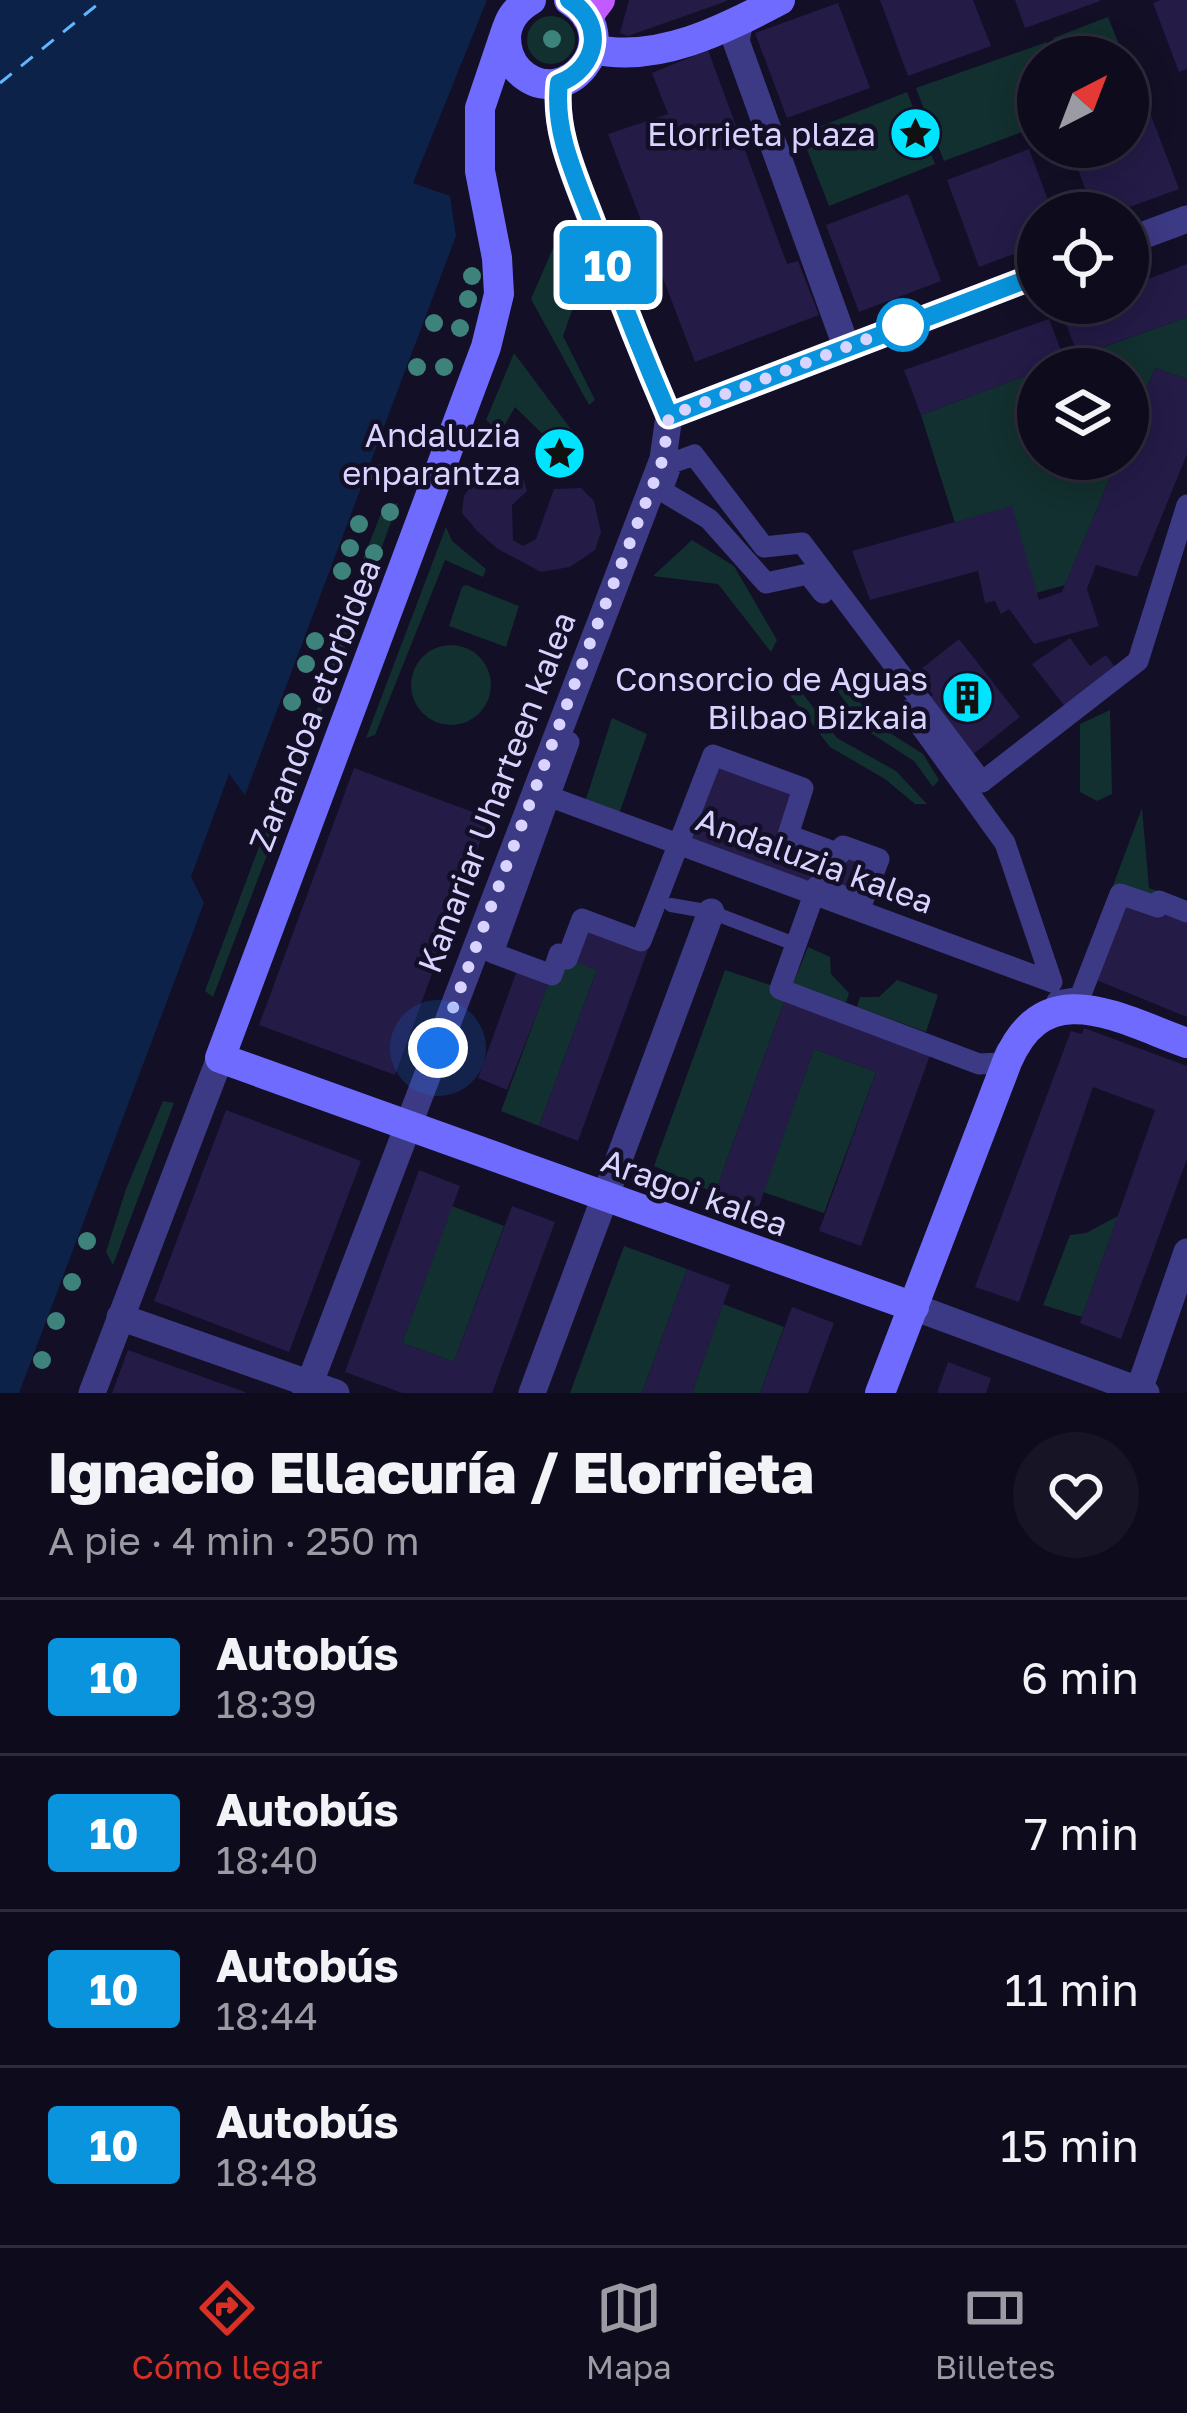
<!DOCTYPE html>
<html lang="es">
<meta charset="utf-8">
<style>
:root{--surface:#0e0b1c;--page:#171425;--text:#f1f3f6;--muted:#9b9ba3;--line:#2e2b3b;--accent:#d93025}
body{margin:0;font-family:"Golos Text",sans-serif;background:var(--page);color:var(--text);height:100vh;display:flex;flex-direction:column;font-size:45px;white-space:nowrap}
*{box-sizing:border-box;margin:0}
p{font-size:39px;color:var(--muted)}
.icon{flex:none;width:66px;height:66px;fill:none;stroke:currentColor;stroke-width:2;stroke-linecap:round;stroke-linejoin:round}
.map{position:relative;height:1393px;overflow:hidden}
.sheet{display:flex;flex-direction:column;background:var(--surface);flex:1}
.sheet>*{flex:none}
.badge{padding:0 24px;border-radius:9px;font-size:42px;line-height:78px}
.needle{width:78px;rotate:42deg}
.buttons{position:absolute;left:1017px;top:36px;display:grid;gap:24px}
.buttons a{display:grid;place-items:center;width:132px;height:132px;border-radius:50%;background:var(--surface);box-shadow:0 6px 30px #0003,0 0 0 3px var(--line);font-size:60px}
.you{position:absolute;width:60px;height:60px;margin:-30px;border:9px solid #fff;border-radius:50%;background:#1a73e8;box-shadow:0 0 0 18px #1a73e833}
.map>.badge{position:absolute;translate:-50% -50%;box-shadow:0 0 0 6px #fff}
.round{display:grid;place-items:center;flex:none;width:126px;height:126px;border-radius:63px;background:var(--page)}
.summary{display:flex;align-items:center;justify-content:space-between;height:204px;padding:0 48px}
h1{font-size:57px;font-weight:800;line-height:90px}
ul{padding:0;list-style:none}
li{display:flex;align-items:center;gap:36px;height:156px;padding:0 48px;border-top:3px solid var(--line)}
li div{flex:1}
li b{display:block;font-size:45px}
li em{font-style:normal}
li .badge{min-width:132px;font-weight:700;text-align:center}
.menu{display:flex;justify-content:space-around;align-items:center;height:168px;border-top:3px solid var(--line);background:var(--surface);font-size:33px;color:var(--muted)}
.menu a{display:grid;justify-items:center;gap:6px}
.menu .active{color:var(--accent)}
.map>svg:first-child{display:block}
</style>
<div class="map">
<svg width="1187" height="1393" viewBox="0 0 1187 1393">
<rect width="100%" height="100%" fill="#130f26"/>
<path fill="#12302f" d="M527 40a24 24 0 1 1 48 0a24 24 0 1 1-48 0Z
M 1108,17 L 1124,57 L 1060,57 L 1053,38 Z
M 1047,42 L 1052,57 L 1038,57 L 1038,126 L 944,161 L 916,88 Z
M 907,92 L 935,164 L 829,206 L 801,134 Z
M 553,248 L 569,255 L 561,279 L 580,288 L 563,336 L 595,400 L 589,405 L 531,299 Z
M 1187,317 L 1187,379 L 1155,368 L 1128,434 L 1128,369 L 1043,369 Z
M 514,353 L 579,440 L 565,456 L 515,407 L 500,433 L 486,420 Z
M 1038,371 L 1038,459 L 1118,459 L 1065,585 L 1036,593 L 955,523 L 921,415 Z
M 398,503 L 319,718 L 315,716 L 354,582 L 384,506 Z
M 446,527 L 452,541 L 486,569 L 483,577 L 445,560 L 375,735 L 366,738 Z
M 692,540 L 734,566 L 777,640 L 771,652 L 718,584 L 653,576 Z
M 466,585 L 519,606 L 506,647 L 449,626 L 462,587 Z
M411 685a40 40 0 1 1 80 0a40 40 0 1 1-80 0Z
M 846,670 L 868,719 L 923,754 L 939,780 L 933,787 L 914,761 L 863,728 L 833,684 Z
M 782,685 L 799,689 L 837,738 L 896,771 L 927,804 L 915,804 L 885,779 L 830,747 Z
M 1110,710 L 1112,794 L 1097,801 L 1080,792 L 1080,724 Z
M 612,718 L 647,734 L 618,817 L 585,802 Z
M 304,741 L 307,750 L 213,997 L 205,991 L 296,748 Z
M 1142,808 L 1149,888 L 1187,902 L 1111,891 Z
M 808,947 L 830,957 L 831,974 L 849,993 L 846,1003 L 793,984 Z
M 559,954 L 597,970 L 539,1126 L 501,1111 Z
M 725,970 L 788,991 L 715,1193 L 654,1166 Z
M 897,980 L 938,995 L 926,1032 L 857,1007 L 860,997 L 879,997 Z
M 814,1049 L 876,1072 L 824,1213 L 763,1192 Z
M 163,1101 L 174,1103 L 113,1265 L 106,1252 L 126,1189 Z
M 452,1206 L 504,1226 L 454,1362 L 402,1343 Z
M 1118,1216 L 1082,1317 L 1043,1305 L 1070,1235 L 1086,1233 Z
M 624,1246 L 687,1269 L 642,1393 L 570,1393 Z
M 723,1304 L 784,1327 L 760,1393 L 692,1393 Z"/>
<path fill="#0c2248" d="M 0,0 L 487,0 L 413,183 L 450,196 L 456,236 L 245,795 L 229,774 L 191,877 L 204,903 L 19,1393 L 0,1393 Z"/>
<g fill="none" stroke-linecap="round" stroke-linejoin="round">
<path stroke="#62b6ff" stroke-width="3" stroke-dasharray="15 12" stroke-linecap="butt" d="M 0,83 L 103,0"/>
</g>
<path fill="#241b47" d="M 629,0 L 726,0 L 727,1 L 628,36 L 620,33 Z
M 880,0 L 973,0 L 991,46 L 908,76 Z
M 1015,0 L 1100,0 L 1100,1 L 1025,28 Z
M 1160,0 L 1187,0 L 1187,69 L 1179,72 L 1153,3 Z
M 838,3 L 870,88 L 787,118 L 755,33 Z
M 708,50 L 787,264 L 798,261 L 819,315 L 695,362 L 608,134 L 668,114 L 652,73 Z
M 1146,102 L 1179,189 L 1113,213 L 1094,213 L 1070,147 L 1128,147 L 1128,108 Z
M 1029,149 L 1053,213 L 1038,213 L 1038,245 L 979,267 L 947,180 Z
M 908,194 L 941,281 L 859,312 L 826,225 Z
M 1187,264 L 1187,317 L 1078,356 L 1062,313 L 1088,303 L 1128,303 L 1128,287 Z
M 1049,319 L 1065,361 L 921,415 L 904,370 Z
M 1155,368 L 1187,379 L 1187,454 L 1137,577 L 1096,565 L 1087,589 L 1099,626 L 1034,644 L 1009,609 L 1001,614 L 995,601 L 985,603 L 978,571 L 870,600 L 852,551 L 1012,506 L 1039,600 L 1062,592 L 1118,459 L 1128,459 L 1128,434 Z
M 509,467 L 520,467 L 527,491 L 512,505 L 513,540 L 523,546 L 536,539 L 554,489 L 581,488 L 594,501 L 601,532 L 595,550 L 570,567 L 541,572 L 498,549 L 477,531 L 462,513 L 464,496 L 472,484 Z
M 1070,638 L 1090,666 L 1106,655 L 1122,677 L 1070,713 L 1032,664 Z
M 959,639 L 1020,717 L 971,756 L 927,700 L 933,695 L 916,673 Z
M 713,755 L 803,788 L 788,835 L 879,859 L 862,903 L 683,838 Z
M 354,768 L 489,818 L 395,1075 L 259,1025 Z
M 1120,894 L 1187,912 L 1187,1017 L 1089,977 Z
M 582,919 L 650,944 L 578,1141 L 539,1126 L 597,970 L 567,959 Z
M 520,962 L 552,975 L 507,1090 L 478,1078 Z
M 788,991 L 934,1044 L 861,1246 L 819,1231 L 876,1072 L 814,1049 L 758,1209 L 715,1193 Z
M 1084,1028 L 1187,1066 L 1187,1159 L 1121,1339 L 1080,1323 L 1155,1110 L 1093,1087 L 1019,1302 L 975,1287 L 1071,1031 L 1082,1034 Z
M 226,1110 L 361,1161 L 289,1352 L 154,1301 Z
M 419,1170 L 460,1186 L 402,1343 L 454,1362 L 512,1206 L 555,1222 L 492,1393 L 402,1393 L 345,1372 Z
M 687,1269 L 730,1285 L 692,1393 L 642,1393 Z
M 792,1307 L 834,1323 L 808,1393 L 760,1393 Z
M 128,1350 L 245,1392 L 245,1393 L 112,1393 Z
M 948,1362 L 991,1378 L 986,1393 L 937,1393 Z"/>
<g fill="none" stroke-linecap="round" stroke-linejoin="round">
<path stroke="#3d3a85" stroke-width="14" d="M 671,905 L 711,912 L 792,943"/>
<path stroke="#3d3a85" stroke-width="21" d="M 665,482 L 672,463 L 694,455 L 764,547 L 802,543 L 982,782 L 1138,661 L 1187,505
M 664,492 L 709,519 L 766,583 L 808,574 L 823,593
M 909,710 L 1005,843 L 1052,982
M 569,742 L 493,953 L 552,975 L 559,954 L 567,959 L 582,919 L 641,941 L 713,755 L 803,788 L 788,835 L 840,854 L 843,846 L 879,859 L 862,903 L 817,886 L 780,989 L 979,1064 L 1001,1063 L 1007,1050
M 556,799 L 1052,982
M 1057,1001 L 1080,997 L 1120,894 L 1158,907 L 1159,901 L 1187,912"/>
<path stroke="#3d3a85" stroke-width="27" d="M 740,21 L 736,41 L 846,346
M 559,83 C 553,133 577,180 593,226 C 617,290 642,353 669,416
M 1128,241 L 1187,219
M 669,416 L 1038,275
M 914,1307 L 1146,1393
M 120,1317 L 336,1393
M 92,1393 L 220,1058
M 306,1393 L 663,459 L 669,416
M 532,1393 L 711,912
M 1138,1393 L 1187,1252"/>
<path stroke="#6f6bff" stroke-width="30" d="M 531,0 C 517,8 507,20 506,37 C 506,50 510,62 519,71 C 564,115 630,38 569,0
M 507,28 L 480,108 L 480,171 L 497,258 L 499,294 L 486,347 L 220,1058 L 914,1307
M 593,49 C 657,64 725,29 780,0
M 880,1393 L 1007,1062 C 1045,972 1119,1019 1187,1043"/>
<path stroke="#c25bff" stroke-width="30" d="M 587,17 L 600,0"/>
</g>
<g fill="#3d827b">
<circle cx="552" cy="39" r="9"/>
<circle cx="472" cy="276" r="9"/>
<circle cx="468" cy="299" r="9"/>
<circle cx="434" cy="323" r="9"/>
<circle cx="460" cy="328" r="9"/>
<circle cx="417" cy="367" r="9"/>
<circle cx="444" cy="367" r="9"/>
<circle cx="377" cy="473" r="9"/>
<circle cx="390" cy="512" r="9"/>
<circle cx="359" cy="524" r="9"/>
<circle cx="350" cy="548" r="9"/>
<circle cx="374" cy="553" r="9"/>
<circle cx="342" cy="571" r="9"/>
<circle cx="359" cy="587" r="9"/>
<circle cx="349" cy="620" r="9"/>
<circle cx="315" cy="641" r="9"/>
<circle cx="338" cy="654" r="9"/>
<circle cx="306" cy="664" r="9"/>
<circle cx="292" cy="702" r="9"/>
<circle cx="87" cy="1241" r="9"/>
<circle cx="72" cy="1282" r="9"/>
<circle cx="56" cy="1321" r="9"/>
<circle cx="42" cy="1360" r="9"/>
</g>
<g fill="none" stroke-linecap="round" stroke-linejoin="round">
<defs>
<path id="line" d="M 569,0 C 606,23 598,68 559,83 C 553,133 577,180 594,226 C 617,290 642,353 669,416 L 1038,275"/>
</defs>
<use href="#line" stroke="#fff" stroke-width="27"/>
<use href="#line" stroke="#0994dd" stroke-width="18"/>
<path stroke="#d9d4ff" stroke-width="12" stroke-dasharray="0 21.6" d="M 438,1048 L 590,643 L 663,459 L 669,416 L 903,325"/>
</g>
<defs>
<symbol id="sight-disc" viewBox="-11 -11 22 22"><circle r="9.5" fill="#00e5ff" stroke="#130f26"/><path d="M0-6L1.8-2.2L6-1.7L2.9 1.2L3.7 5.4L0 3.3L-3.7 5.4L-2.9 1.2L-6-1.7L-1.8-2.2Z" fill="#111"/></symbol>
<symbol id="building-disc" viewBox="-11 -11 22 22"><circle r="9.5" fill="#00e5ff" stroke="#130f26"/><path d="M-4-6H4V6H1V3H-1V6H-4ZM-2.5-4.3h1.7v1.8h-1.7ZM.8-4.3h1.7v1.8H.8ZM-2.5-1h1.7V.8h-1.7ZM.8-1h1.7V.8H.8Z" fill="#111"/></symbol>
</defs>
<g fill-rule="evenodd">
<use href="#sight-disc" x="886" y="104" width="59" height="59"/>
<use href="#sight-disc" x="530" y="424" width="59" height="59"/>
<use href="#building-disc" x="938" y="668" width="59" height="59"/>
</g>
<circle fill="#fff" stroke="#0994dd" stroke-width="6" cx="903" cy="325" r="24"/>
<g text-anchor="middle" dominant-baseline="central" stroke-width="9" stroke-linejoin="round" paint-order="stroke">
<g font-size="33" fill="#d9d4ff" stroke="#130f26" text-anchor="end">
<text x="876" y="133">Elorrieta plaza</text>
<text x="521" y="434">Andaluzia<tspan x="521" dy="38">enparantza</tspan></text>
<text x="928" y="678">Consorcio de Aguas<tspan x="928" dy="38">Bilbao Bizkaia</tspan></text>
</g>
<g font-size="33" fill="#d9d4ff" stroke="#130f26">
<text transform="translate(314 705) rotate(-69)">Zarandoa etorbidea</text>
<text transform="translate(496 792) rotate(-69)">Kanariar Uharteen kalea</text>
<text transform="translate(815 860) rotate(20)">Andaluzia kalea</text>
<text transform="translate(695 1192) rotate(20)">Aragoi kalea</text>
</g>
</g>
</svg>
<div class="buttons">
<a><svg class="needle" viewBox="-14 -14 28 28"><path d="M0-13l5 13h-10z" fill="#e53935"/><path d="M0 13l5-13h-10z" fill="#9b9ba3"/></svg></a>
<a><svg class="icon" aria-label="locate" viewBox="0 0 24 24"><circle cx="12" cy="12" r="6"/><path d="M12 2v4M12 18v4M2 12h4M18 12h4"/></svg></a>
<a><svg class="icon" aria-label="layers" viewBox="0 0 24 24"><path d="M12 4l9 5-9 5-9-5zM3 14l9 5 9-5"/></svg></a>
</div>
<div class="you" style="left:438px;top:1048px"></div>
<b class="badge" style="left:608px;top:265px;background:#0994dd;color:#fff">10</b>
</div>
<section class="sheet">
<div class="summary"><div><h1>Ignacio Ellacuría / Elorrieta</h1><p>A pie · 4 min · 250 m</p></div><a class="round"><svg class="icon" aria-label="heart" viewBox="0 0 24 24"><path d="M12 20l-8-8c-3-5 5-10 8-4 3-6 11-1 8 4z"/></svg></a></div>
<ul>
<li><span class="badge" style="background:#0994dd;color:#fff">10</span><div><b>Autobús</b><p>18:39</p></div><em>6 min</em></li>
<li><span class="badge" style="background:#0994dd;color:#fff">10</span><div><b>Autobús</b><p>18:40</p></div><em>7 min</em></li>
<li><span class="badge" style="background:#0994dd;color:#fff">10</span><div><b>Autobús</b><p>18:44</p></div><em>11 min</em></li>
<li><span class="badge" style="background:#0994dd;color:#fff">10</span><div><b>Autobús</b><p>18:48</p></div><em>15 min</em></li>
</ul>
</section>
<nav class="menu">
<a class="active"><svg class="icon" aria-label="directions" viewBox="0 0 24 24"><path d="M12 3l9 9-9 9-9-9zM9 14v-3h6M13 9l2 2-2 2"/></svg>Cómo llegar</a>
<a><svg class="icon" aria-label="map" viewBox="0 0 24 24"><path d="M3 6l6-2 6 2 6-2v14l-6 2-6-2-6 2zM9 4v14M15 6v14"/></svg>Mapa</a>
<a><svg class="icon" aria-label="tickets" viewBox="0 0 24 24"><path d="M3 7h18v10H3zM15 7v10"/></svg>Billetes</a>
</nav>
